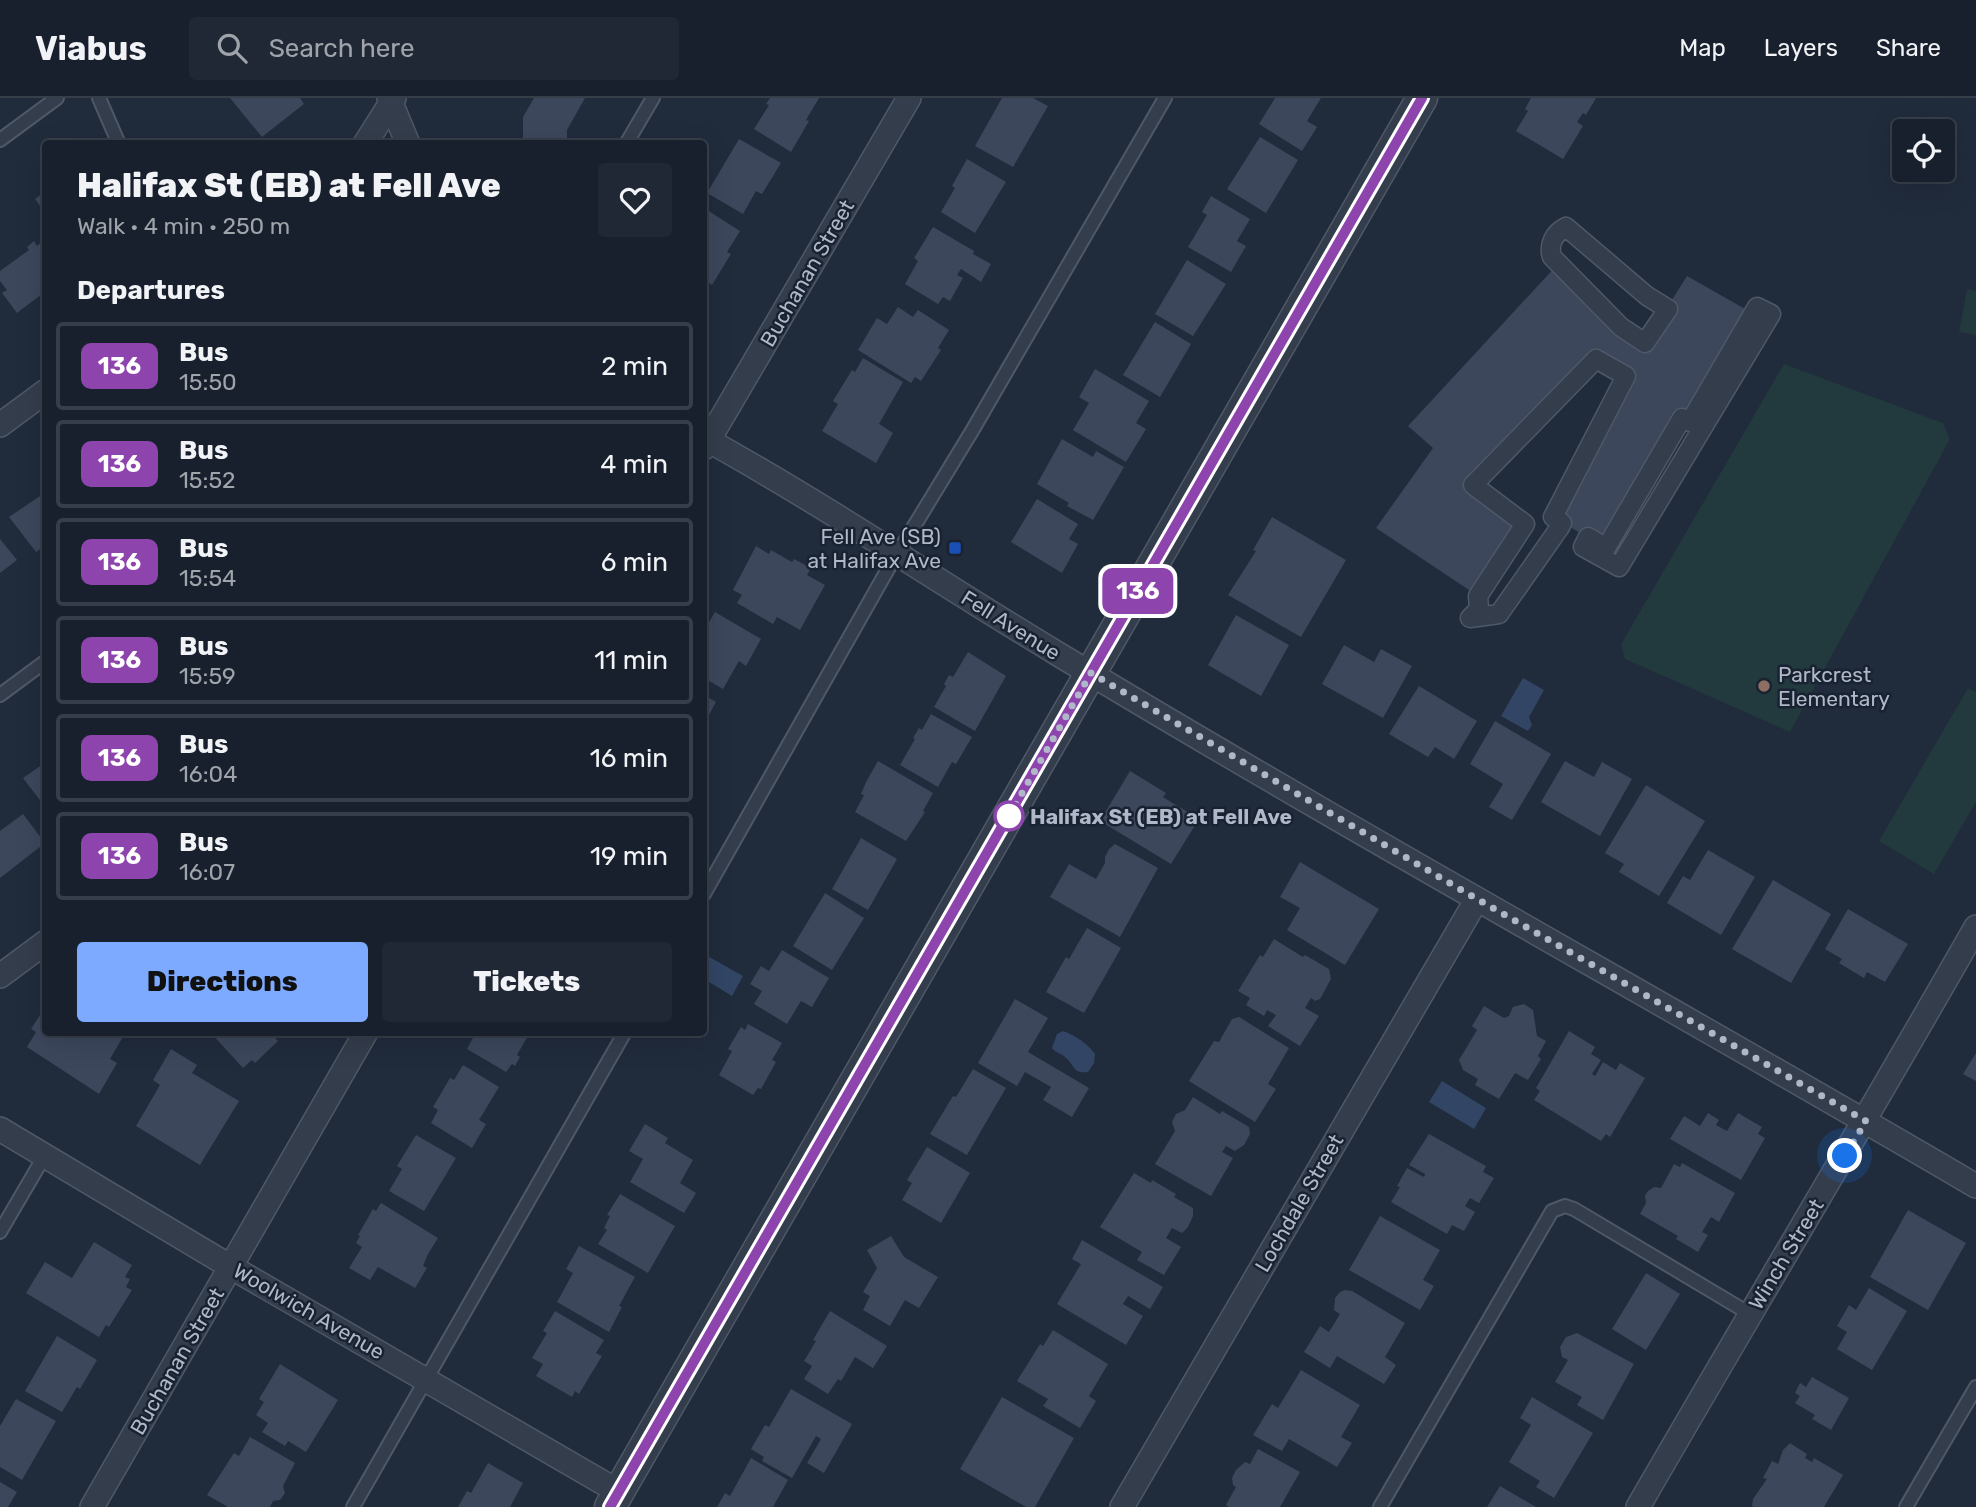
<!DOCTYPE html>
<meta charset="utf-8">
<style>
:root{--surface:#18202d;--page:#212835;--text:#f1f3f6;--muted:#9fa3aa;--line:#363e49;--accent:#7daaff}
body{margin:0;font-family:Rubik,sans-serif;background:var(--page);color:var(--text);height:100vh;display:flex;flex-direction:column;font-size:26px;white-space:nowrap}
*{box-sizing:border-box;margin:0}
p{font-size:23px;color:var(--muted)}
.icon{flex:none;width:38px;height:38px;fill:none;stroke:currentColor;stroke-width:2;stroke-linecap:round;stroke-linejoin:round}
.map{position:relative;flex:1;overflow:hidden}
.details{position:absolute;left:42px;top:42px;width:665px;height:896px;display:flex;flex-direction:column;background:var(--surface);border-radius:7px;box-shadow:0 7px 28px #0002,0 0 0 2px var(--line)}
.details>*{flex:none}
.badge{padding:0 14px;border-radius:10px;font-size:24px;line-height:46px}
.tools{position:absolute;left:1892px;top:21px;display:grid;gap:14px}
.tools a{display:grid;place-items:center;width:63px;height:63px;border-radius:7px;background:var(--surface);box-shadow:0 7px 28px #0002,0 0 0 2px var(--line);font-size:35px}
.you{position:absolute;width:35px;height:35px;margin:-18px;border:5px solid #fff;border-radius:50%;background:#1a73e8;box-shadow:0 0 0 10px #1a73e833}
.map>.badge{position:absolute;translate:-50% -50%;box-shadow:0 0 0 4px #fff}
h2{padding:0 35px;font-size:26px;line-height:63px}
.round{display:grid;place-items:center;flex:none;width:74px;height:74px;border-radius:7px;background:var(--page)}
.overview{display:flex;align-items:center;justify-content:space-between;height:119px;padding:0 35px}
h1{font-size:33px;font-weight:800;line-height:52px}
.action{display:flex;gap:14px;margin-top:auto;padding:14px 35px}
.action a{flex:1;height:80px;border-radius:7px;background:var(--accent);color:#111;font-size:28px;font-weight:800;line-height:80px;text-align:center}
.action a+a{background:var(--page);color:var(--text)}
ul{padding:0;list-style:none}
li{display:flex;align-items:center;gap:21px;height:88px;margin:0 14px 10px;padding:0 21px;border:4px solid var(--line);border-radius:7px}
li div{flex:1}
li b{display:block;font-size:26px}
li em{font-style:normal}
li .badge{min-width:77px;font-weight:700;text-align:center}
header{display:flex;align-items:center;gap:42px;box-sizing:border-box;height:98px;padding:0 35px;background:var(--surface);border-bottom:2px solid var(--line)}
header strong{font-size:33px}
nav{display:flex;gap:38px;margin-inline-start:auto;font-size:24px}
.search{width:490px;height:63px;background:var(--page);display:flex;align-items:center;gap:18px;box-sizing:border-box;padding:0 24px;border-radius:7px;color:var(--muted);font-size:26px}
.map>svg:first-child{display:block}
</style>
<header>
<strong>Viabus</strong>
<div class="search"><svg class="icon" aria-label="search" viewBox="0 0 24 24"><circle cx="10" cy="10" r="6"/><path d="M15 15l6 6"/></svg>Search here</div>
<nav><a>Map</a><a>Layers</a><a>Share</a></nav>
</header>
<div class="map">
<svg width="1976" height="1409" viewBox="0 0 1976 1409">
<rect width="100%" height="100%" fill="#202b3c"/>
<path fill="#22393d" d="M 1967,191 L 1976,193 L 1976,237 L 1959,234 Z
M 1784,266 L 1943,325 L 1950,341 L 1790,634 L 1625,561 L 1621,546 Z
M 1968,590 L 1976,594 L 1976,704 L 1934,776 L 1879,743 Z"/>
<path fill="#324565" d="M 1523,580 L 1544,592 L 1529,619 L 1532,627 L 1528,633 L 1501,618 Z
M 704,856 L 743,878 L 732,898 L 704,881 Z
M 1063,933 C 1075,937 1088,946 1095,956 L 1094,965 L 1088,974 C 1073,976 1075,968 1066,960 C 1062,955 1057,956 1052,950 L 1057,936 Z
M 1442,983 L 1486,1010 L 1474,1031 L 1429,1004 Z"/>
<path fill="#3c475c" d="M 230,0 L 300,0 L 304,6 L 262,39 Z
M 534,0 L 585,0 L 567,32 L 567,46 L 523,46 L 523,19 Z
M 770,0 L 819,0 L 806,22 L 809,23 L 791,54 L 754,31 L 769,7 L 766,6 Z
M 1002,0 L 1033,0 L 1048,8 L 1013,69 L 975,48 Z
M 1275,0 L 1321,0 L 1307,23 L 1317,29 L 1302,53 L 1259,26 Z
M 1531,0 L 1596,0 L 1586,17 L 1583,15 L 1577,24 L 1583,28 L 1563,61 L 1516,33 L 1528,13 L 1525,11 Z
M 1260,39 L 1298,62 L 1266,115 L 1227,91 Z
M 739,41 L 781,65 L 762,96 L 756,93 L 743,116 L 707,95 Z
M 967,61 L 1006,84 L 975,135 L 941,114 L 955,90 L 952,88 Z
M 46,93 L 46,116 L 35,101 Z
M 1211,98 L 1250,121 L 1237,143 L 1246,148 L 1231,174 L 1188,149 L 1207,117 L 1202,114 Z
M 704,110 L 740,133 L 727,154 L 731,156 L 712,187 L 704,181 Z
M 933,129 L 974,153 L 973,156 L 991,166 L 981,184 L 961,171 L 957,177 L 963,180 L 950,203 L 943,199 L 938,206 L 905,186 L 918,163 L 914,160 Z
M 46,141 L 46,193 L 17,215 L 2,195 L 7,192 L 0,183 L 0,173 L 29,152 L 27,149 L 34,143 L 37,148 Z
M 1187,162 L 1226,186 L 1193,238 L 1155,216 Z
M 1558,166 L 1645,245 L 1687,178 L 1754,216 L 1606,450 L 1553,419 L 1626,278 L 1596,261 L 1473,387 L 1525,426 L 1478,498 L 1376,430 L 1433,350 L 1408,328 Z
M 898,209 L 913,219 L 918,212 L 949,232 L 938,250 L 941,252 L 921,283 L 915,279 L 911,285 L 858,252 L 877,220 L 887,226 Z
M 1155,224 L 1191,246 L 1160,299 L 1123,277 Z
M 863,260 L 903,284 L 879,326 L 893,335 L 876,365 L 822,333 L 838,306 L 833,303 L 852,272 L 855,274 Z
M 1095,271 L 1149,303 L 1136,325 L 1146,331 L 1126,364 L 1073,332 L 1089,305 L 1079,299 Z
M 1062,341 L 1093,359 L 1096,353 L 1124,369 L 1093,422 L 1067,408 L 1069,405 L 1037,386 Z
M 46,394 L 46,447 L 36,454 L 9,419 Z
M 1037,401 L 1078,426 L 1069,441 L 1078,446 L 1062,475 L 1011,444 Z
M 1272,419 L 1346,462 L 1301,539 L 1228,497 L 1256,453 L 1253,452 Z
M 0,441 L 17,462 L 0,475 Z
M 756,448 L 769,456 L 771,452 L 792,464 L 794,461 L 811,470 L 807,477 L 825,487 L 800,532 L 777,519 L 773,526 L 737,505 L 742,497 L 733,492 Z
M 715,514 L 761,541 L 746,568 L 739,563 L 723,591 L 704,580 L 704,533 Z
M 1236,517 L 1289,547 L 1261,598 L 1208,567 Z
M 1344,547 L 1374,564 L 1381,551 L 1412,568 L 1383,620 L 1322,586 Z
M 968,554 L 1006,578 L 975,633 L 934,609 L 946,588 L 944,586 L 949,577 L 953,579 Z
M 1419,588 L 1477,623 L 1454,661 L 1435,649 L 1428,659 L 1389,636 Z
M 704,597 L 716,604 L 704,626 Z
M 931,616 L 972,639 L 956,666 L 952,664 L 938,689 L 900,667 L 915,641 L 913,640 L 919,630 L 922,632 Z
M 1495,623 L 1551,656 L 1512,722 L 1489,709 L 1503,686 L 1470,666 Z
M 878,663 L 933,695 L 923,713 L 925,714 L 906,743 L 855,714 L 864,697 L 861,696 L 866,684 Z
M 1565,663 L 1594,679 L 1602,664 L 1632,681 L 1600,738 L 1541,704 Z
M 46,664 L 46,710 L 23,680 Z
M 1130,673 L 1166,695 L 1163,699 L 1199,721 L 1171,766 L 1100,723 Z
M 1646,687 L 1705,723 L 1659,798 L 1619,774 L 1624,766 L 1605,755 Z
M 23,716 L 45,745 L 0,780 L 0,733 Z
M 861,740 L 897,761 L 868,812 L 832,791 Z
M 1115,746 L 1158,770 L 1120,839 L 1050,799 L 1069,766 L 1096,781 L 1105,765 L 1105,759 L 1109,751 Z
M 1708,752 L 1755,779 L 1721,837 L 1667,805 L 1683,778 L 1690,782 Z
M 1300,764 L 1379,811 L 1345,867 L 1287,832 L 1300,810 L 1280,799 Z
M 1773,782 L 1831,816 L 1791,885 L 1732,851 Z
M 825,795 L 864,820 L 832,872 L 793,848 Z
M 1848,811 L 1908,846 L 1885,884 L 1867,874 L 1864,880 L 1839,865 L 1842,861 L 1825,851 Z
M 1087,830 L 1121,850 L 1084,915 L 1046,894 L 1066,859 L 1069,861 Z
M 1274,841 L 1303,859 L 1305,857 L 1329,871 L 1331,881 L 1320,901 L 1315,903 L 1311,900 L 1305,910 L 1319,918 L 1300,948 L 1268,928 L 1276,917 L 1267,912 L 1264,918 L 1246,907 L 1250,900 L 1238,893 L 1260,857 L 1263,859 Z
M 782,852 L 829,880 L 812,909 L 801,903 L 787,926 L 754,906 L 762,893 L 750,886 L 761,868 L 769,873 Z
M 1015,901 L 1048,920 L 1028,954 L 1089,990 L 1072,1019 L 1043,1002 L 1051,989 L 1025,974 L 1017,988 L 978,965 Z
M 1524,906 L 1533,912 L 1537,938 L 1546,943 L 1538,958 L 1541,961 L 1528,982 L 1515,975 L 1499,1001 L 1475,987 L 1478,981 L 1463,972 L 1459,962 L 1477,932 L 1472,928 L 1484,908 L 1504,920 L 1509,918 L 1513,909 Z
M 40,917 L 46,920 L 46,934 L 119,934 L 124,937 L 110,961 L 117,965 L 99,996 L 27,949 L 36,934 L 31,931 Z
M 1239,919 L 1289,950 L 1268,986 L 1276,991 L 1255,1024 L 1189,983 L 1214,943 L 1219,944 L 1232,921 Z
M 748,926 L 782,945 L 772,962 L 776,964 L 761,991 L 758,990 L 753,997 L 719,977 L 732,953 L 728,951 L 741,929 L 745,932 Z
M 1569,933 L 1595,949 L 1591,956 L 1601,962 L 1592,976 L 1595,978 L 1603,964 L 1616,972 L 1620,965 L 1645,980 L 1610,1039 L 1606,1036 L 1601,1043 L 1534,1002 L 1540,993 L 1536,990 Z
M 210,934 L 279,934 L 274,939 L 278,943 L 255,965 L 252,962 L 243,970 Z
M 476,934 L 530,934 L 517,957 L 520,959 L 515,968 L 512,966 L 506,974 L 467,951 Z
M 171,951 L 197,967 L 192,975 L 239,1003 L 200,1067 L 136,1028 L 160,987 L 153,982 Z
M 1976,955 L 1976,983 L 1963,976 Z
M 463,967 L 499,989 L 479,1022 L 486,1026 L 472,1050 L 431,1025 L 438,1012 L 433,1009 L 450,980 L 454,982 Z
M 973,971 L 1006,990 L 967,1057 L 930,1036 L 953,998 L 956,999 Z
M 1193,999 L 1220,1016 L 1222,1013 L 1249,1029 L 1250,1036 L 1244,1047 L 1235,1053 L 1226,1048 L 1222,1054 L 1233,1060 L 1211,1098 L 1155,1066 L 1175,1033 L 1172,1024 L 1176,1016 L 1185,1012 Z
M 1708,1015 L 1719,1022 L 1716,1027 L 1727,1033 L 1738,1015 L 1762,1029 L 1758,1036 L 1765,1040 L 1741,1082 L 1670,1041 L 1684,1018 L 1700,1028 Z
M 645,1026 L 668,1040 L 665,1045 L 693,1062 L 680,1085 L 696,1095 L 684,1115 L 630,1084 L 643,1061 L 629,1053 Z
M 1429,1036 L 1486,1068 L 1483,1074 L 1494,1080 L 1479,1105 L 1470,1100 L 1465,1108 L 1475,1114 L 1464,1133 L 1452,1127 L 1447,1136 L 1391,1104 L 1400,1089 L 1397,1088 L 1407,1070 L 1424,1079 L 1425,1076 L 1409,1067 Z
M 416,1037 L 456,1060 L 424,1113 L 389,1093 L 402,1071 L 397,1068 Z
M 927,1049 L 970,1075 L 941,1125 L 902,1102 L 912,1085 L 907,1082 Z
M 1682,1065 L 1735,1095 L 1719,1124 L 1711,1119 L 1702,1134 L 1708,1137 L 1698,1154 L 1676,1141 L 1678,1138 L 1640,1116 L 1646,1105 L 1645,1098 L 1648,1093 L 1654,1089 L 1661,1090 L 1674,1066 L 1680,1069 Z
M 1134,1075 L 1151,1085 L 1152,1082 L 1176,1096 L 1174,1099 L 1193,1110 L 1193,1118 L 1188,1129 L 1182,1135 L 1172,1130 L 1166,1140 L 1181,1149 L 1164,1177 L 1137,1162 L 1142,1154 L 1100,1129 Z
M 620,1096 L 675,1128 L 648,1175 L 598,1146 L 607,1132 L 604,1130 L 610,1118 L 607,1117 Z
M 381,1105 L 438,1140 L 428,1156 L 423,1168 L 427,1170 L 415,1190 L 378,1169 L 370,1182 L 349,1170 L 362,1149 L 356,1145 L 360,1138 L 358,1137 L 373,1111 L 376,1113 Z
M 1908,1112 L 1966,1145 L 1928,1212 L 1870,1179 Z
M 1380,1118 L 1440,1152 L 1423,1182 L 1434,1188 L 1420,1212 L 1349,1172 Z
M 891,1138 L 904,1159 L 938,1179 L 919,1210 L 905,1202 L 890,1228 L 863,1212 L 870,1198 L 863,1194 L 877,1170 L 867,1152 Z
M 1082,1142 L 1163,1189 L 1150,1211 L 1128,1198 L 1123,1206 L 1143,1218 L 1126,1247 L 1057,1206 L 1081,1166 L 1072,1161 Z
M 94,1144 L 132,1167 L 125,1179 L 130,1181 L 126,1189 L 132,1192 L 109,1229 L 106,1227 L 99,1239 L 26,1195 L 45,1164 L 72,1180 Z
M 579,1148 L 635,1179 L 619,1208 L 622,1209 L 609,1234 L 557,1204 L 573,1175 L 566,1171 Z
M 1646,1175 L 1680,1196 L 1646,1252 L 1612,1231 Z
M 1869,1190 L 1907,1213 L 1872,1272 L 1837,1251 L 1847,1234 L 1837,1228 L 1849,1207 L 1856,1212 Z
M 1345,1192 L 1352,1193 L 1405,1225 L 1385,1259 L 1396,1267 L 1384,1286 L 1337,1258 L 1330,1270 L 1304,1254 L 1320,1228 L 1329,1234 L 1340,1216 L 1334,1212 L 1335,1200 L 1340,1194 Z
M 555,1213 L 604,1242 L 596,1255 L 602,1258 L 579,1296 L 575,1293 L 572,1299 L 536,1278 L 543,1266 L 532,1260 L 547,1235 L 543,1233 Z
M 830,1213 L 887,1248 L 873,1270 L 855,1259 L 841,1283 L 838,1281 L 828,1296 L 804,1281 L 812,1268 L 804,1263 L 816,1243 L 813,1242 Z
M 1053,1232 L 1108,1266 L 1089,1298 L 1096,1303 L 1080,1330 L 1043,1308 L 1048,1301 L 1017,1283 L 1040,1246 L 1043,1248 Z
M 1577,1235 L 1634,1266 L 1603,1322 L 1577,1307 L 1582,1299 L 1555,1284 L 1568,1262 L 1562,1259 L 1560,1249 L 1566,1239 Z
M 57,1238 L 97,1262 L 80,1291 L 77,1289 L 62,1314 L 25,1293 Z
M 280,1266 L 338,1302 L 306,1354 L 288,1343 L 285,1348 L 262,1334 L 268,1325 L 256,1317 L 264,1304 L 259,1301 Z
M 1301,1272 L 1360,1307 L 1341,1339 L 1352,1345 L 1337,1369 L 1289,1341 L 1282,1353 L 1253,1337 L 1272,1306 L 1278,1310 Z
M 1812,1279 L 1849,1300 L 1831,1332 L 1812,1321 L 1815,1317 L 1795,1305 L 1800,1298 L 1795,1295 L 1800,1285 L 1806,1289 Z
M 791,1291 L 852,1326 L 824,1375 L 807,1365 L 821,1341 L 816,1338 L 792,1380 L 762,1363 L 764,1359 L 751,1351 L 765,1327 L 769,1329 Z
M 1002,1299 L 1074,1340 L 1035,1409 L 1026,1409 L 960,1371 Z
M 1532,1299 L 1593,1335 L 1554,1400 L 1536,1389 L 1540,1383 L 1509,1364 L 1531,1327 L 1520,1320 Z
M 16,1301 L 56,1323 L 22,1382 L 0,1369 L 0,1328 Z
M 250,1339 L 295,1365 L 283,1388 L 285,1395 L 280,1402 L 273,1403 L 270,1409 L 228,1409 L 207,1397 L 234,1355 L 239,1358 Z
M 1790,1345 L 1807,1356 L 1805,1360 L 1812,1364 L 1814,1360 L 1843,1377 L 1824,1409 L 1754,1409 L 1752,1408 L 1753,1401 L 1767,1381 L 1763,1380 L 1772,1363 L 1778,1366 L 1783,1352 Z
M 1258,1351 L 1300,1374 L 1280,1409 L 1229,1409 L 1226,1407 L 1236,1389 L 1233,1387 L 1232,1380 L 1236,1372 L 1245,1364 L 1250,1366 Z
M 751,1360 L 788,1382 L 773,1409 L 717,1409 L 725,1395 L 730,1398 Z
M 488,1365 L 523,1385 L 510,1409 L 458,1409 L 467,1393 L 471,1395 Z
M 0,1384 L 17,1394 L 8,1409 L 0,1409 Z
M 1500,1388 L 1536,1409 L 1487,1409 Z"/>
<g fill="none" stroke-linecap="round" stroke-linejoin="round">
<defs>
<path id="service" d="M 99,0 L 119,46
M 0,42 L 57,0
M 626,46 L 653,0
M 0,597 L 46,563
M 704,796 L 888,471 L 972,333 L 1165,0
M 0,1134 L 45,1057
M 353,1409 L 625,934
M 1380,1409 L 1552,1113 L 1565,1108 L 1574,1111 L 1750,1216
M 1906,1409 L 1976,1289"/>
<path id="pedestrian" d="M 1566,129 L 1647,198 L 1668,211 L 1645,245 L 1621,229 L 1552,159 C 1548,147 1554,135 1566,129 Z
M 1757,209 L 1771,216 L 1619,469 L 1583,449 L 1588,439 L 1606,450 L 1682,320 L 1690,324 Z
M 1596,261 L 1626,278 L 1553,419 L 1562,425 L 1560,429 L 1499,516 L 1470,520 L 1479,511 L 1478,498 L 1525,426 L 1473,387 Z"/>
<path id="minor" d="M 389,0 L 408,46
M 365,46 L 394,0
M 0,327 L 46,293
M 704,340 C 825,407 940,485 1058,556 C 1361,739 1671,909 1976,1088
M 704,350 L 909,0
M 0,878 L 46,844
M 0,1031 L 231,1169 L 619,1394
M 92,1409 L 366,934
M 1122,1409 L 1477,801
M 1638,1409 C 1750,1215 1865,1024 1976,829"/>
<path id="tertiary" d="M 610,1409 L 1422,0"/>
</defs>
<use href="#service" stroke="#4f5867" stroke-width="16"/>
<use href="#pedestrian" stroke="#4f5867" stroke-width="21"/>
<use href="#minor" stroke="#4f5867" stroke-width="26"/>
<use href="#tertiary" stroke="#4f5867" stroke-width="33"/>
<use href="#service" stroke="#343d4c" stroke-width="12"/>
<use href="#pedestrian" stroke="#343d4c" stroke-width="18"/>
<use href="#minor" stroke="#343d4c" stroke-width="23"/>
<use href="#tertiary" stroke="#343d4c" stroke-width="30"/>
</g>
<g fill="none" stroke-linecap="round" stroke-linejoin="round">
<defs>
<path id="line" d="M 610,1409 L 1422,0"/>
</defs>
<use href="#line" stroke="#fff" stroke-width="16"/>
<use href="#line" stroke="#8e44ad" stroke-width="10"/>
<path stroke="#afb8c8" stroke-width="7" stroke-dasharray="0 12.6" d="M 1009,718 L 1006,723 L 1091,575 L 1477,801 L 1866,1023 L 1845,1058"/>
</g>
<rect fill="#1a4fb4" stroke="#192231" stroke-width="2.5" x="948" y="443" width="14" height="14" rx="3.5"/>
<circle fill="#8d6e63" stroke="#192231" stroke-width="2.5" cx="1764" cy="588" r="7"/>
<circle fill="#fff" stroke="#8e44ad" stroke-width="3.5" cx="1009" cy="718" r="14"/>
<g text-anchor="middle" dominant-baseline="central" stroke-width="5" stroke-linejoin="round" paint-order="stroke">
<g font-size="21" fill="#afb8c8" stroke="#192231">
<text transform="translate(807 175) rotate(-60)">Buchanan Street</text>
<text transform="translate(1011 527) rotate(32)">Fell Avenue</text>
<text transform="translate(1299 1105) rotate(-60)">Lochdale Street</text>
<text transform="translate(1786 1156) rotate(-59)">Winch Street</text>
<text transform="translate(309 1213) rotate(30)">Woolwich Avenue</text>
<text transform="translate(177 1263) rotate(-60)">Buchanan Street</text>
</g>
<g font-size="21" fill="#afb8c8" stroke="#192231" text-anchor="end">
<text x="941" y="438">Fell Ave (SB)<tspan x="941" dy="24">at Halifax Ave</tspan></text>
<text x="1778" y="576" text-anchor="start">Parkcrest<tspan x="1778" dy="24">Elementary</tspan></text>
</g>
<g font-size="21" font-weight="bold" fill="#afb8c8" stroke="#192231" text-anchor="start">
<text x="1030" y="718">Halifax St (EB) at Fell Ave</text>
</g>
</g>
</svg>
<div class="tools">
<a><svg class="icon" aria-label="locate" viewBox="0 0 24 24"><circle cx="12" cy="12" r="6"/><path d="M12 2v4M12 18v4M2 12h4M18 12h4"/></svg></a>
</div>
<div class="you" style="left:1845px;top:1058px"></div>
<b class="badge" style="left:1138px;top:493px;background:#8e44ad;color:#fff">136</b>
<section class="details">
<div class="overview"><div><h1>Halifax St (EB) at Fell Ave</h1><p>Walk · 4 min · 250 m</p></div><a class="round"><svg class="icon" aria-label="heart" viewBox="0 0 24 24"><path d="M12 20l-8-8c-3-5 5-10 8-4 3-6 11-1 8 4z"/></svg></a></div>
<h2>Departures</h2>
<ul>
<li><span class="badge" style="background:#8e44ad;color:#fff">136</span><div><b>Bus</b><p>15:50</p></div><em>2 min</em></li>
<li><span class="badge" style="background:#8e44ad;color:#fff">136</span><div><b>Bus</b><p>15:52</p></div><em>4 min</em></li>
<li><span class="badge" style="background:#8e44ad;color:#fff">136</span><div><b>Bus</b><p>15:54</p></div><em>6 min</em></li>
<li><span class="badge" style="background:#8e44ad;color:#fff">136</span><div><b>Bus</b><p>15:59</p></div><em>11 min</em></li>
<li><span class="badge" style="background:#8e44ad;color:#fff">136</span><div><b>Bus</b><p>16:04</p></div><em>16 min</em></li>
<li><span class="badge" style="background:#8e44ad;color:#fff">136</span><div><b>Bus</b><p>16:07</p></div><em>19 min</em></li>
</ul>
<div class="action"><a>Directions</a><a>Tickets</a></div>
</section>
</div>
